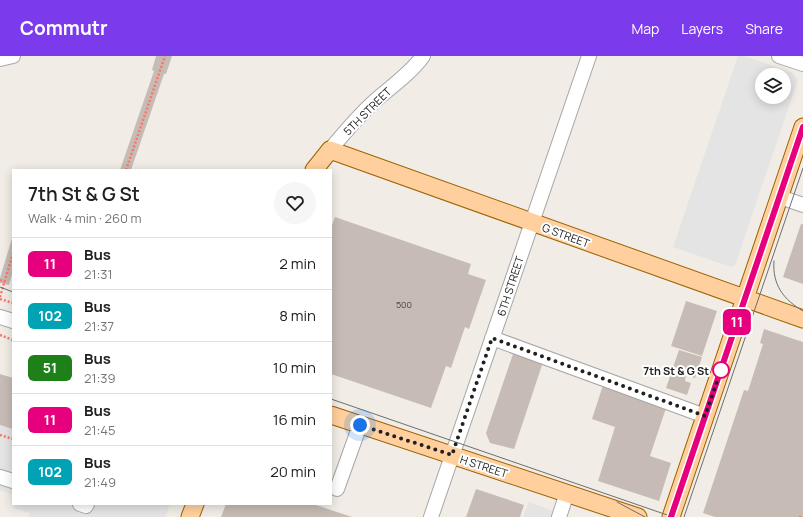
<!DOCTYPE html>
<meta charset="utf-8">
<style>
:root{--surface:#fff;--page:#f6f6f6;--text:#202124;--muted:#757577;--line:#e0e0e0;--accent:#7c3aed}
body{margin:0;font-family:Manrope,sans-serif;background:var(--page);color:var(--text);height:100vh;display:flex;flex-direction:column;font-size:15px;white-space:nowrap}
*{box-sizing:border-box;margin:0}
p{font-size:13px;color:var(--muted)}
.icon{flex:none;width:22px;height:22px;fill:none;stroke:currentColor;stroke-width:2;stroke-linecap:round;stroke-linejoin:round}
.map{position:relative;flex:1;overflow:hidden}
.panel{position:absolute;left:12px;top:113px;width:320px;height:336px;display:flex;flex-direction:column;background:var(--surface);border-radius:0px;box-shadow:0 2px 10px #0003}
.panel>*{flex:none}
.badge{padding:0 8px;border-radius:6px;font-size:14px;line-height:26px}
.tools{position:absolute;left:755px;top:12px;display:grid;gap:8px}
.tools a{display:grid;place-items:center;width:36px;height:36px;border-radius:50%;background:var(--surface);box-shadow:0 2px 10px #0003;font-size:20px}
.you{position:absolute;width:20px;height:20px;margin:-10px;border:3px solid #fff;border-radius:50%;background:#1a73e8;box-shadow:0 0 0 6px #1a73e833}
.map>.badge{position:absolute;translate:-50% -50%;box-shadow:0 0 0 2px #fff}
.round{display:grid;place-items:center;flex:none;width:42px;height:42px;border-radius:21px;background:var(--page)}
.head{display:flex;align-items:center;justify-content:space-between;height:68px;padding:0 16px}
h1{font-size:19px;font-weight:600;line-height:30px}
ul{padding:0;list-style:none}
li{display:flex;align-items:center;gap:12px;height:52px;padding:0 16px;border-top:1px solid var(--line)}
li div{flex:1}
li b{display:block;font-size:15px}
li em{font-style:normal}
li .badge{min-width:44px;font-weight:700;text-align:center}
header{display:flex;align-items:center;gap:24px;box-sizing:border-box;height:56px;padding:0 20px;background:var(--accent);color:#fff}
header strong{font-size:19px}
nav{display:flex;gap:22px;margin-inline-start:auto;font-size:14px}
.map>svg:first-child{display:block}
</style>
<header>
<strong>Commutr</strong>
<nav><a>Map</a><a>Layers</a><a>Share</a></nav>
</header>
<div class="map">
<svg width="803" height="461" viewBox="0 0 803 461">
<rect width="100%" height="100%" fill="#f1ede6"/>
<path fill="#e4e4e4" fill-rule="evenodd" d="M 738,0 L 744,0 L 792,16 L 798,24 L 735,209 L 731,211 L 673,191 ZM 762,19 L 784,19 L 784,41 L 762,41 Z
M 0,369 L 13,373 L 13,439 L 0,434 Z
M 529,446 L 570,461 L 523,461 Z
M 14,448 L 170,448 L 165,461 L 28,461 L 30,457 L 13,452 Z"/>
<path fill="#c6bcb5" d="M 156,0 L 172,0 L 166,18 L 164,18 L 131,114 L 120,114 L 154,15 L 152,14 Z
M 335,161 L 471,208 L 468,218 L 486,224 L 469,273 L 465,271 L 451,312 L 446,310 L 431,352 L 331,318 L 331,172 Z
M 801,168 L 803,168 L 803,228 L 783,221 Z
M 13,179 L 13,215 L 9,229 L 0,227 L 0,222 Z
M 686,245 L 717,255 L 702,300 L 671,290 Z
M 764,273 L 803,286 L 803,461 L 715,461 L 703,457 L 744,334 L 748,335 L 763,288 L 760,287 Z
M 679,294 L 702,301 L 695,322 L 686,319 L 685,325 L 691,327 L 687,339 L 666,332 Z
M 514,295 L 543,306 L 514,393 L 490,387 L 486,377 Z
M 0,318 L 13,322 L 13,373 L 0,369 Z
M 604,326 L 668,346 L 650,400 L 671,407 L 659,445 L 598,425 L 615,371 L 592,363 Z
M 476,433 L 524,449 L 520,461 L 466,461 Z
M 226,448 L 313,448 L 352,461 L 221,461 Z"/>
<g fill="none" stroke-linecap="round" stroke-linejoin="round">
<defs>
<path id="minor" d="M 779,0 L 803,8
M 0,3 L 13,0
M 330,94 C 344,77 359,59 376,44 C 392,30 411,17 423,0
M 780,141 L 803,149
M 0,261 L 13,265
M 492,282 L 705,360
M 0,421 L 13,425
M 337,433 L 360,369
M 80,448 L 86,450 L 87,448
M 431,461 L 589,0
M 559,461 L 567,437"/>
<path id="major" d="M 314,114 L 330,94 L 803,263
M 331,359 L 638,461
M 190,461 L 195,448
M 671,461 L 803,71"/>
</defs>
<use href="#minor" stroke="#a7a7a7" stroke-width="16"/>
<use href="#major" stroke="#9c6100" stroke-width="19"/>
<path stroke="#fe736a" stroke-width="2.5" stroke-dasharray="2 2" stroke-linecap="butt" d="M 126,114 L 165,0
M 0,224 L 5,226
M 0,241 L 13,197
M 0,243 L 13,247
M 0,279 L 13,284
M 0,379 L 13,383
M 800,461 L 800,460"/>
<use href="#minor" stroke="#fff" stroke-width="14"/>
<use href="#major" stroke="#ffd09e" stroke-width="17"/>
<path stroke="#6e6e6e" stroke-width="1" d="M 774,205 C 772,229 784,244 803,255
M 0,231 L 13,236
M 331,343 L 673,461
M 617,446 L 645,461
M 684,461 L 803,112"/>
</g>
<g fill="none" stroke-linecap="round" stroke-linejoin="round">
<defs>
<path id="line" d="M 671,461 L 803,71"/>
</defs>
<use href="#line" stroke="#fff" stroke-width="9"/>
<use href="#line" stroke="#e6007e" stroke-width="6"/>
<path stroke="#202020" stroke-width="4" stroke-dasharray="0 7.2" d="M 360,369 L 452,399 L 492,282 L 705,360 L 721,314"/>
</g>
<circle fill="#fff" stroke="#e6007e" stroke-width="2" cx="721" cy="314" r="8"/>
<g text-anchor="middle" dominant-baseline="central" stroke-width="4" stroke-linejoin="round" paint-order="stroke">
<g font-size="9" fill="#4a4745">
<text x="404" y="248">500</text>
</g>
<g font-size="11" fill="#202020" stroke="#fff">
<text transform="translate(367 55) rotate(-45)">5TH STREET</text>
<text transform="translate(566 179) rotate(20)">G STREET</text>
<text transform="translate(510 230) rotate(-72)">6TH STREET</text>
<text transform="translate(484 410) rotate(18)">H STREET</text>
</g>
<g font-size="11" font-weight="bold" fill="#202020" stroke="#fff" text-anchor="end">
<text x="709" y="314">7th St &amp; G St</text>
</g>
</g>
</svg>
<div class="tools">
<a><svg class="icon" aria-label="layers" viewBox="0 0 24 24"><path d="M12 4l9 5-9 5-9-5zM3 14l9 5 9-5"/></svg></a>
</div>
<div class="you" style="left:360px;top:369px"></div>
<b class="badge" style="left:737px;top:266px;background:#e6007e;color:#fff">11</b>
<section class="panel">
<div class="head"><div><h1>7th St &amp; G St</h1><p>Walk · 4 min · 260 m</p></div><a class="round"><svg class="icon" aria-label="heart" viewBox="0 0 24 24"><path d="M12 20l-8-8c-3-5 5-10 8-4 3-6 11-1 8 4z"/></svg></a></div>
<ul>
<li><span class="badge" style="background:#e6007e;color:#fff">11</span><div><b>Bus</b><p>21:31</p></div><em>2 min</em></li>
<li><span class="badge" style="background:#00a3b4;color:#fff">102</span><div><b>Bus</b><p>21:37</p></div><em>8 min</em></li>
<li><span class="badge" style="background:#1e8019;color:#fff">51</span><div><b>Bus</b><p>21:39</p></div><em>10 min</em></li>
<li><span class="badge" style="background:#e6007e;color:#fff">11</span><div><b>Bus</b><p>21:45</p></div><em>16 min</em></li>
<li><span class="badge" style="background:#00a3b4;color:#fff">102</span><div><b>Bus</b><p>21:49</p></div><em>20 min</em></li>
</ul>
</section>
</div>
